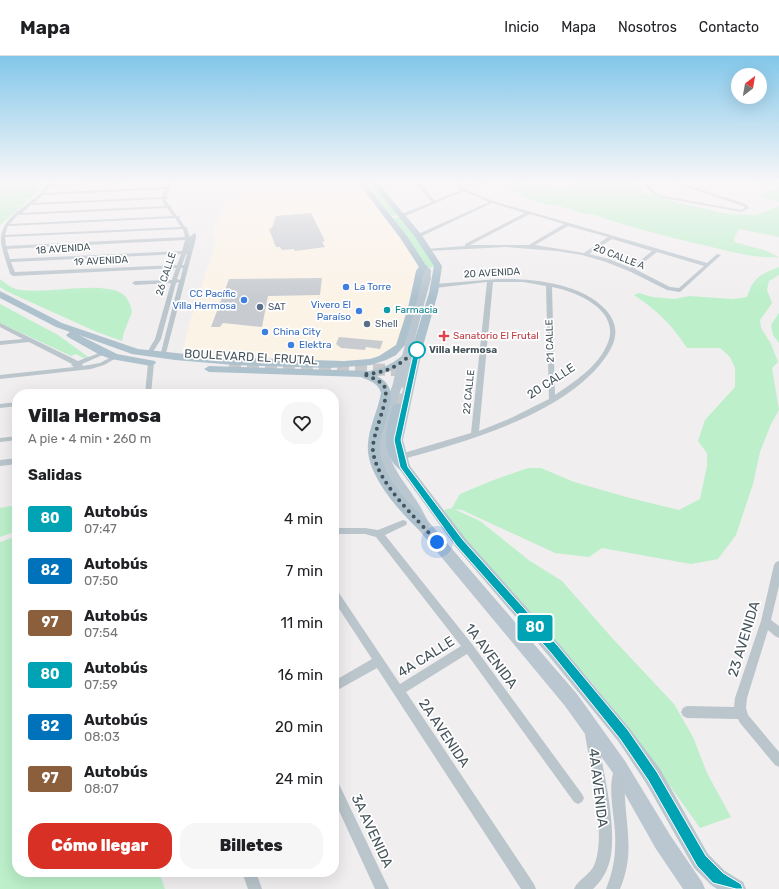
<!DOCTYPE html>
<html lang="es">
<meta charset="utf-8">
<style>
:root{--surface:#fff;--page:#f6f6f6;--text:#202124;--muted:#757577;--line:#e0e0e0;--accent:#d93025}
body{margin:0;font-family:Rubik,sans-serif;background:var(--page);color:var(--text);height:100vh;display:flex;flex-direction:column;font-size:15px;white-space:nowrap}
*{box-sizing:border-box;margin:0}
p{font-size:13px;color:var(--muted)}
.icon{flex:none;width:22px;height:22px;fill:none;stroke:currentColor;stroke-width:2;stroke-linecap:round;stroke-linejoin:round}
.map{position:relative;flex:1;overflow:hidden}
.sheet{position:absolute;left:12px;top:333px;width:327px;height:488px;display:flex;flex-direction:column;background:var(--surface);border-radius:16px;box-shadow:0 4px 16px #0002}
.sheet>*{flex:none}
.badge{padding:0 8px;border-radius:3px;font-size:14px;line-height:26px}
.needle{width:26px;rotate:31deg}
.tools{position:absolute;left:731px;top:12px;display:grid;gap:8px}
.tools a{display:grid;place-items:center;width:36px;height:36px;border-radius:50%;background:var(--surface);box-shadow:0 4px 16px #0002;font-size:20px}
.you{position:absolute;width:20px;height:20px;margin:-10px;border:3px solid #fff;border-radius:50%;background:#1a73e8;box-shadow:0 0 0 6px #1a73e833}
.map>.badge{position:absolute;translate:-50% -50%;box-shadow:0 0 0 2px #fff}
h2{padding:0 16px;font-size:15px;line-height:36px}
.round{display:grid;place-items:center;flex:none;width:42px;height:42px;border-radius:16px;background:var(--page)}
.headline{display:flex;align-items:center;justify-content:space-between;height:68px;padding:0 16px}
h1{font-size:19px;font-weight:800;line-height:30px}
.cta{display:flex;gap:8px;margin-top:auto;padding:8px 16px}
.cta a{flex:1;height:46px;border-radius:16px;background:var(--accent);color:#fff;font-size:16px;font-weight:800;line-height:46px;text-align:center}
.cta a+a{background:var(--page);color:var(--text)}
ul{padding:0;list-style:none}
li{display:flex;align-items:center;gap:12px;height:52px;padding:0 16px}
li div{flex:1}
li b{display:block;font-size:15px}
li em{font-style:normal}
li .badge{min-width:44px;font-weight:700;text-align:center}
header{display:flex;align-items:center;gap:24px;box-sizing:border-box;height:56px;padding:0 20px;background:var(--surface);border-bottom:1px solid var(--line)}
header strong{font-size:19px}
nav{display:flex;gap:22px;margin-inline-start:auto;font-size:14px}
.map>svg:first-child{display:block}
</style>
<header>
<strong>Mapa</strong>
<nav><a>Inicio</a><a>Mapa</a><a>Nosotros</a><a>Contacto</a></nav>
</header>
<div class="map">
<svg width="779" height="833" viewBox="0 0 779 833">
<rect width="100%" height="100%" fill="#f1eeef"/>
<path fill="#fcf3e7" d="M 284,126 L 357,126 L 417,204 L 416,218 L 398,287 L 388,296 L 377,301 L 355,305 L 332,306 L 216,301 L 182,296 L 190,266 L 216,186 L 213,174 L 226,149 L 243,137 Z"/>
<path fill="#bcefca" d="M 0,126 L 44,126 L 33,140 L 0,169 Z
M 364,126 L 371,126 L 399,159 L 392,160 Z
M 511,126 C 534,125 553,136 576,130 L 573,127 L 575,126 L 636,126 L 642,136 L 679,147 L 728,158 L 756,159 L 779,150 L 779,181 L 739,173 L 735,180 L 734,186 L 764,194 L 779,201 C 755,203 730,195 707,190 C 668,181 629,171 591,158 C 587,158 582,158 579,156 C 575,155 571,152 567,152 C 544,147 525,147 507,129 Z
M 751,126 L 779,126 L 779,146 L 758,140 L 777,132 Z
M 400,161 L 426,194 L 435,211 L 427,212 L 422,203 L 393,162 Z
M 779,211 L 779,219 L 769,225 L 767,234 L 772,247 L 760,264 L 761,272 L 771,288 L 778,306 L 772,312 L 779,354 L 771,368 L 760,396 L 753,428 L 736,479 L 718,503 L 691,508 L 602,492 L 589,501 L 555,497 L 462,454 L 454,453 L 480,465 L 530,505 L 562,525 L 613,583 L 674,648 L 693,681 L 707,717 L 731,761 L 700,772 L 638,685 L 593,628 L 461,483 L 444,454 L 452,452 L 460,438 L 491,425 L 528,412 L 541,412 L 574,426 L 630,442 L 679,454 L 700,443 L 707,410 L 707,397 L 698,385 L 705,364 L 735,331 L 735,312 L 730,301 L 720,292 L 687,292 C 672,269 658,255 634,239 L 639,237 L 652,241 L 675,243 L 689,240 L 733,243 L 747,241 C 753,221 761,218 779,211 Z
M 0,223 C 5,227 10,231 16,233 C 41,240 108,222 125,240 C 129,245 131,250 132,256 L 124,276 L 122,285 L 97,276 L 6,235 L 0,231 Z
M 0,248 L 58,279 L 91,303 L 85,303 L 76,298 L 71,300 L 0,267 Z
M 779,257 L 779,287 L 773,279 L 771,269 Z
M 17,449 L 17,475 L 0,481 L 0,452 Z
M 17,480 L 17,816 L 159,816 L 165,833 L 0,833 L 0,486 Z"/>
<path fill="#c8ccd1" d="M 311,157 L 325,185 L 322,186 L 325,191 L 295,195 L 294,193 L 282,194 L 280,191 L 276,191 L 269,173 L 272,172 L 276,160 Z
M 322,222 L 320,239 L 268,240 L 262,271 L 223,267 L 220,271 L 211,271 L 229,223 Z
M 339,281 L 383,285 L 380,293 L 366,291 L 365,294 L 341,292 L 336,288 Z"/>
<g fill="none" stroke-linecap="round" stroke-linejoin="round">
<path stroke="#c6c8ca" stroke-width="12" stroke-dasharray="12 6" stroke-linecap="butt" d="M 229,310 L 396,314 L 404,317 L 407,322 L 398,351"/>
<path fill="#bac5cc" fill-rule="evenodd" d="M 49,126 L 53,126 L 52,128 L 140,126 L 138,127 L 50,130 L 45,137 L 166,131 L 168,126 L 172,126 L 170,131 L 173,132 L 169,133 L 166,141 L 169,142 L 165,144 L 170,150 L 172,150 L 171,152 L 177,160 L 180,160 L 179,162 L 185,171 L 188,172 L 187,173 L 190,181 L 194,177 L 196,178 L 196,182 L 165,301 L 163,302 L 160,300 L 179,226 L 176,227 L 161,283 L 151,299 L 149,300 L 146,298 L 155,283 L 171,227 L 135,229 L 132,227 L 135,225 L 172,224 L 176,212 L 13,220 L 10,218 C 7,207 2,196 1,185 C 0,162 26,151 39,138 C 43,135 46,130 49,126 ZM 165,133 L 162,141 L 34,147 L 43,139 ZM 161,143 L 165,150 L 22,157 L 31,149 ZM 167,152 L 173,160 L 10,168 L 18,159 ZM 175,162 L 181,171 L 5,179 L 8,170 ZM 183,173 L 185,181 L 6,190 L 5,181 ZM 185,184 L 182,195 L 10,203 L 7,193 ZM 181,198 L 177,209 L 15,216 L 11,206 ZM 186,198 L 187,198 L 184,209 L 182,209 ZM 181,212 L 183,212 L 180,224 L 177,223 Z
M 414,126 L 418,126 L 435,145 L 461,134 L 454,126 L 458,126 L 460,128 L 488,126 L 489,128 L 462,130 L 465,133 L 493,145 L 707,207 L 717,198 L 721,199 L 680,236 L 667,234 L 631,216 L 606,206 L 582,199 L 557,195 L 506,191 L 428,195 L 426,195 L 426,193 L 465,190 L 465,188 L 525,157 L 492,147 L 420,181 L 416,181 L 416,179 L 489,146 L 464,135 L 403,161 L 399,161 L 399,159 L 432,146 ZM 530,158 L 564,168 L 529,189 L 470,189 ZM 568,170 L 608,181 L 584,197 L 535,189 ZM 612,183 L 652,195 L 631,212 L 609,203 L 589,198 ZM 657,196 L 704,210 L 679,232 L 670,231 L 635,213 Z
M 641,126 L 645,126 L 656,137 L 664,140 L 735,153 L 741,154 L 745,152 L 743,150 L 672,126 L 677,126 L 746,148 L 749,152 L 742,156 L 663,142 L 654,139 Z
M 498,223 C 531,222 581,227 605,253 C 619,268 618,283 607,299 C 568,358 465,386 400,404 L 397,403 L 396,401 L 397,399 L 471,377 L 487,226 L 435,232 L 432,230 L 435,228 ZM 493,226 L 523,226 L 546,230 L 549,343 L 511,362 L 479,375 ZM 552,231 C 579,236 624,256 606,291 C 596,312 574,326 555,339 Z
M 0,267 L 78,305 L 102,296 L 104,295 L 107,297 L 82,308 L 83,310 L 100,307 L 113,300 L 115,299 L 118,301 L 104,309 L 91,313 L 0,323 L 0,319 L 74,311 L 71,309 L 72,308 L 29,286 L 0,289 L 0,285 L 23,283 L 0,271 Z
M 151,305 L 154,307 L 151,338 L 145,338 L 148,307 Z
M 124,333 L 126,334 L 127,335 L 126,336 L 116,338 L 94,338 L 97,336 Z
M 17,346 L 17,350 L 0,352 L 0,348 Z
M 17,380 L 17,384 L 0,386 L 0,382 Z
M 17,402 L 17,408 L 0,410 L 0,404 Z
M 403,464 L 406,465 L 407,467 L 406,469 L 385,479 L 472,588 L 582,738 L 584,742 L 582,746 L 578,748 L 574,746 L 467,598 L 406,636 L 534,828 L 536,833 L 521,833 L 377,612 L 334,636 L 334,625 L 372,603 L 334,545 L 334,533 L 337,534 L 400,628 L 461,590 L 376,481 L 365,478 L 334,478 L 334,472 L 365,472 L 378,474 Z
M 779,505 L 779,530 L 771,564 L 779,570 L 779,582 L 775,580 L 768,574 L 747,642 L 746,652 L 748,659 L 779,696 L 779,711 L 775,709 L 740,667 L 738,663 L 687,662 L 683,660 L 681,656 L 683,652 L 687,650 L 734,651 L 735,642 L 761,565 L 774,509 L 776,506 Z
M 591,673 L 595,675 L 597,679 C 603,715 616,763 611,799 C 609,811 604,822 595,831 L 593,833 L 574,833 C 578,823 591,819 595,807 C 606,776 591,713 585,679 L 587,675 Z
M 619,710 L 623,712 C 627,720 624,733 625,742 C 627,777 634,799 620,833 L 606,833 C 614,813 616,798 615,776 C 614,757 607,729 615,712 Z
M 334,724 L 338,726 L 389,833 L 375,833 L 334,744 Z
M 242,816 L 256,816 L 262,833 L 248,833 Z"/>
<path fill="#bac7d0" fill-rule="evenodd" d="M 420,209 L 426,209 L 431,214 L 430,224 L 427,224 L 423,222 L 423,215 L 419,211 Z
M 418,287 L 423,290 L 403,384 L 410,410 L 465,482 L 560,589 L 630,673 L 660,713 L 708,798 L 725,815 L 743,826 L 746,833 L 717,833 L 711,829 L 694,812 L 646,727 L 618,685 L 548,599 L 455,490 L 400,414 L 391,384 L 413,290 Z
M 399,322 L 404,325 C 397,345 387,366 388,387 C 388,409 405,426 416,444 C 421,451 424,458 428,465 L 577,638 L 625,705 L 670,779 L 702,826 L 705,833 L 683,833 L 656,793 L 613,717 L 565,650 L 418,473 C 414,465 411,458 407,450 C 396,430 376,412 376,387 C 376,366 387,345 394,325 Z"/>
<path fill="#aec2ce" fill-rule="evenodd" d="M 358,126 L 364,126 L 407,180 L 427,211 L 424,215 L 417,252 L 405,289 L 396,299 L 386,304 L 371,309 L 330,312 L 234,309 L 175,304 L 132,298 L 79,279 L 117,298 L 155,305 L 156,307 L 151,310 L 111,303 L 100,299 L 68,281 L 66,279 L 70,276 L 56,271 L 0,242 L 0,235 L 62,267 L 138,293 L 214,301 L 344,305 L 370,303 L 379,300 L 396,289 L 408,252 L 416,215 L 419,211 L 401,183 Z
M 371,126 L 377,126 L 421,178 L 442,210 L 438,237 L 423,290 L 411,303 L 400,311 L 377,320 C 408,335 377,370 380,396 C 383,417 399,436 413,451 C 419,457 426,462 430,469 L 428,473 L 423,474 L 418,473 C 398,454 365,417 368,388 C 369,370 378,355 381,337 C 378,327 370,325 361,321 L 209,316 L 204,313 L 209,310 L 369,315 C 387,312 401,303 413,289 L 429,237 L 434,210 L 415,181 Z
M 398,347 L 402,349 L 404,351 C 400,366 394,384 401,398 C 403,403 408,406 410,411 L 409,414 C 402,416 399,414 395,409 C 380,391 387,371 392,351 L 394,349 Z"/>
<path stroke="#bac7d0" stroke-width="8" d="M 404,308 L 427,222"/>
<path stroke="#bac7d0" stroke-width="11" d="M 399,325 L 404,307"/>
</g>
<linearGradient id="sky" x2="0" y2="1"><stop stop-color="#82c7ea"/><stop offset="0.52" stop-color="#f9f7f8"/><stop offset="1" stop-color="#f9f7f8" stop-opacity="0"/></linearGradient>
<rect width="779" height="242" fill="url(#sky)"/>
<path fill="#00a3b4" stroke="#fff" d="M 418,288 L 421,290 L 401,384 L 408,411 L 463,484 L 558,590 L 628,674 L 657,716 L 706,800 L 723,817 L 741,828 L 743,833 L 736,833 L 713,827 L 697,810 L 648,724 L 620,683 L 551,597 L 456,489 L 400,411 L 394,384 L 415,290 Z"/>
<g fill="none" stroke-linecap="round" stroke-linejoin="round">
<path stroke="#46545c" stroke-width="4" stroke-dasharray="0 7.2" d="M 417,294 L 418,290 C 404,308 386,318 363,318 C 370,321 380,324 384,330 C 392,340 371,379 373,395 C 377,428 417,462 437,486"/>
</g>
<g fill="#3f7fe0" stroke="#fff" stroke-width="1.5">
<circle cx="346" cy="231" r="4"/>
<circle cx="244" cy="244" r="4"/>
<circle cx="359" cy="255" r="4"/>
<circle cx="265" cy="276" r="4"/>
<circle cx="291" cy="289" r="4"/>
</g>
<g fill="#5c6f8a" stroke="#fff" stroke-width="1.5">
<circle cx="260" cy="251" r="4"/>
<circle cx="367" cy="268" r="4"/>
</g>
<circle fill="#0f9aa8" stroke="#fff" stroke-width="1.5" cx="387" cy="254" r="4"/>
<path fill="#e0444e" stroke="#fff" stroke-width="1.5" d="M442 274h4v4h4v4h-4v4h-4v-4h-4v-4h4z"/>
<circle fill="#fff" stroke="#00a3b4" stroke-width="2" cx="417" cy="294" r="8"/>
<g text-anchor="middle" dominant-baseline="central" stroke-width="3.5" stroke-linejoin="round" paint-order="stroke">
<g font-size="10" fill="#46545c" stroke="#fff">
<text transform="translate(63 193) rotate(-4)">18 AVENIDA</text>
<text transform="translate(619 201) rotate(21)">20 CALLE A</text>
<text transform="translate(101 205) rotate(-3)">19 AVENIDA</text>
<text transform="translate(492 217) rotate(-3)">20 AVENIDA</text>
<text transform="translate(166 218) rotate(-72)">26 CALLE</text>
<text transform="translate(550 285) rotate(-92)">21 CALLE</text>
<text transform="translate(469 336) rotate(-84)">22 CALLE</text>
</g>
<g font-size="10" fill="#366cbe" stroke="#fff" text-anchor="start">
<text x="354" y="231">La Torre</text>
<text x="236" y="238" text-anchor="end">CC Pacífic<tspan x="236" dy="12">Villa Hermosa</tspan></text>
<text x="351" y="249" text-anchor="end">Vivero El<tspan x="351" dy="12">Paraíso</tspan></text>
<text x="273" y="276">China City</text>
<text x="299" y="289">Elektra</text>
</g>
<g font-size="10" fill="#4e5e75" stroke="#fff" text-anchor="start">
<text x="268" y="251">SAT</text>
<text x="375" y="268">Shell</text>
</g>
<g font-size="10" fill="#0d838f" stroke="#fff" text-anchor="start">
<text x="395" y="254">Farmacia</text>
</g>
<g font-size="10" fill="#be3a42" stroke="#fff" text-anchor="start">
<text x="453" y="280">Sanatorio El Frutal</text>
</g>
<g font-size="10" font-weight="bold" fill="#46545c" stroke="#fff" text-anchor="start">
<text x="429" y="294">Villa Hermosa</text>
</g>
<g font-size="12" fill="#46545c" stroke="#fff">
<text transform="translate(251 301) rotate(3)">BOULEVARD EL FRUTAL</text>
<text transform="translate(551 325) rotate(-33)">20 CALLE</text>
</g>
<g font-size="14" fill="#46545c" stroke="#fff">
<text transform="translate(744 583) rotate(-73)">23 AVENIDA</text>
<text transform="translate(491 600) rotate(53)">1A AVENIDA</text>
<text transform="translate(426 601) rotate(-32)">4A CALLE</text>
<text transform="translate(444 677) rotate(56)">2A AVENIDA</text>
<text transform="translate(598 732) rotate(83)">4A AVENIDA</text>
<text transform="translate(372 775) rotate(65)">3A AVENIDA</text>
</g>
</g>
</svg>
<div class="tools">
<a><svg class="needle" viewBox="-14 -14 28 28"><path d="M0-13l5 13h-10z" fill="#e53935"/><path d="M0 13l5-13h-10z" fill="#757577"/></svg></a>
</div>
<div class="you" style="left:437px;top:486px"></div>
<b class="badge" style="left:535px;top:572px;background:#00a3b4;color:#fff">80</b>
<section class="sheet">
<div class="headline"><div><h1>Villa Hermosa</h1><p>A pie · 4 min · 260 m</p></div><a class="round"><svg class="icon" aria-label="heart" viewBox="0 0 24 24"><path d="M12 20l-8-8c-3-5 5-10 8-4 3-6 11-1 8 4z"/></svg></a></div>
<h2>Salidas</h2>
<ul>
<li><span class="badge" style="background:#00a3b4;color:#fff">80</span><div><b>Autobús</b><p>07:47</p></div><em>4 min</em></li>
<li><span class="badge" style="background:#0072bc;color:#fff">82</span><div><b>Autobús</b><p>07:50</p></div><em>7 min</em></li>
<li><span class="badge" style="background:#8b5e3c;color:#fff">97</span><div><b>Autobús</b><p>07:54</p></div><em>11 min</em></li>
<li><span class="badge" style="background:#00a3b4;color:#fff">80</span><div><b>Autobús</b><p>07:59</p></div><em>16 min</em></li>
<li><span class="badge" style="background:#0072bc;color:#fff">82</span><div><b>Autobús</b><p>08:03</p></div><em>20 min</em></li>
<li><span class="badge" style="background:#8b5e3c;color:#fff">97</span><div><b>Autobús</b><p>08:07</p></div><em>24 min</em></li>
</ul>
<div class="cta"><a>Cómo llegar</a><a>Billetes</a></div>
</section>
</div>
